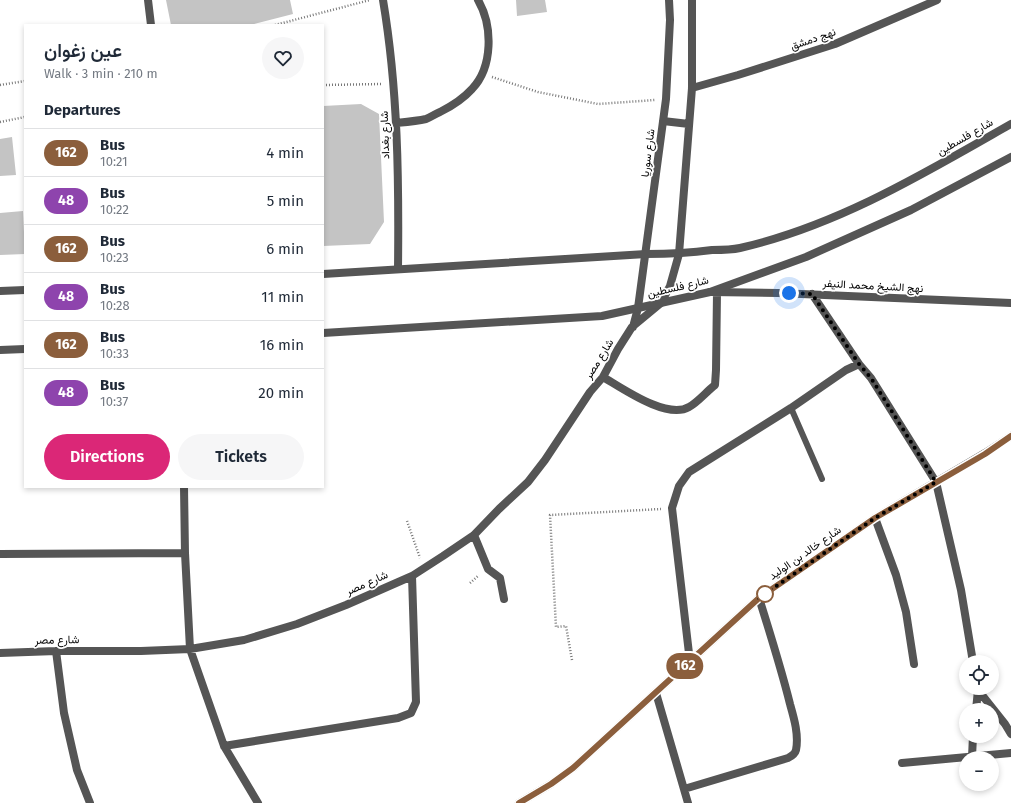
<!DOCTYPE html>
<meta charset="utf-8">
<style>
:root{--surface:#fff;--page:#f6f6f7;--text:#1f2937;--muted:#747a83;--line:#e0e1e3;--accent:#db2777}
body{margin:0;font-family:"Fira Sans",Vazirmatn,sans-serif;background:var(--page);color:var(--text);height:100vh;display:flex;flex-direction:column;font-size:15px;white-space:nowrap}
*{box-sizing:border-box;margin:0}
p{font-size:13px;color:var(--muted)}
.icon{flex:none;width:22px;height:22px;fill:none;stroke:currentColor;stroke-width:2;stroke-linecap:round;stroke-linejoin:round}
.map{position:relative;flex:1;overflow:hidden}
.details{position:absolute;left:24px;top:24px;width:300px;height:464px;display:flex;flex-direction:column;background:var(--surface);border-radius:0px;box-shadow:0 2px 6px #0003}
.details>*{flex:none}
.badge{padding:0 8px;border-radius:13px;font-size:14px;line-height:26px}
.fabs{position:absolute;left:959px;top:655px;display:grid;gap:8px}
.fabs a{display:grid;place-items:center;width:40px;height:40px;border-radius:50%;background:var(--surface);box-shadow:0 2px 6px #0003;font-size:20px}
.you{position:absolute;width:20px;height:20px;margin:-10px;border:3px solid #fff;border-radius:50%;background:#1a73e8;box-shadow:0 0 0 6px #1a73e833}
.map>.badge{position:absolute;translate:-50% -50%;box-shadow:0 0 0 2px #fff}
h2{padding:0 20px;font-size:15px;line-height:36px}
.round{display:grid;place-items:center;flex:none;width:42px;height:42px;border-radius:21px;background:var(--page)}
.head{display:flex;align-items:center;justify-content:space-between;height:68px;padding:0 20px}
h1{font-size:19px;font-weight:600;line-height:30px}
.button{display:flex;gap:8px;margin-top:auto;padding:8px 20px}
.button a{flex:1;height:46px;border-radius:24px;background:var(--accent);color:#fff;font-size:16px;font-weight:600;line-height:46px;text-align:center}
.button a+a{background:var(--page);color:var(--text)}
ul{padding:0;list-style:none}
li{display:flex;align-items:center;gap:12px;height:48px;padding:0 20px;border-top:1px solid var(--line)}
li div{flex:1}
li b{display:block;font-size:15px}
li em{font-style:normal}
li .badge{min-width:44px;font-weight:700;text-align:center}
.map>svg:first-child{display:block}
</style>
<div class="map">
<svg width="1011" height="803" viewBox="0 0 1011 803">
<rect width="100%" height="100%" fill="#fff"/>
<path fill="#c4c4c4" d="M 166,0 L 290,0 L 293,14 L 250,25 L 171,25 Z
M 516,0 L 545,0 L 547,12 L 517,16 Z
M 361,104 L 379,114 L 384,222 L 370,244 L 323,246 L 323,106 Z
M 12,137 L 16,175 L 0,176 L 0,139 Z
M 23,211 L 25,254 L 0,255 L 0,213 Z"/>
<g fill="none" stroke-linecap="round" stroke-linejoin="round">
<path stroke="#777" stroke-width="2.5" stroke-dasharray="1 2" stroke-linecap="butt" d="M 275,25 L 370,0
M 492,77 L 538,92 L 598,104 L 655,100
M 0,85 L 25,81
M 323,85 L 382,84
M 0,122 L 25,117
M 407,521 L 420,558
M 470,583 L 479,575
M 572,660 L 566,626 L 556,627 L 550,515 L 661,509"/>
<path stroke="#555" stroke-width="6" d="M 791,408 L 822,479"/>
<path stroke="#555" stroke-width="8" d="M 148,0 L 151,25
M 383,0 C 398,89 399,179 398,269
M 692,88 L 738,75 L 835,44 L 937,0
M 663,121 L 689,124
M 396,123 C 406,122 417,121 426,119 C 431,117 435,114 440,112 C 452,106 463,99 472,89 C 493,67 493,26 478,0
M 710,292 L 778,293 L 1011,303
M 812,294 L 859,364
M 633,327 L 638,308 L 666,99 L 670,20 L 669,0
M 603,377 C 622,388 667,420 689,407 C 698,402 706,392 715,385 L 716,370 L 717,293
M 184,487 L 185,553 L 190,649 L 224,746 L 258,803
M 875,518 L 896,575 L 906,612 L 914,664
M 474,535 L 488,569 L 500,578 L 504,599
M 0,554 L 185,553
M 56,651 L 64,713 L 77,770 L 90,803
M 0,653 L 56,651 L 141,651 L 190,649 L 244,640 L 297,624 L 346,605 L 412,576 L 443,556 L 474,535 L 499,509 L 528,482 L 545,460 L 590,392 L 603,377 L 618,349 L 632,327 L 661,303 L 670,286 L 679,254 L 692,88 L 692,0
M 690,662 L 672,508 L 679,486 L 689,472 L 791,408 L 846,370 L 859,364 L 871,378 L 936,482 L 961,590 L 973,662
M 978,688 L 978,690 L 1005,724 L 1011,734
M 656,693 L 688,803
M 976,710 L 978,690
M 224,746 L 398,718 L 411,713 L 416,702 L 412,576
M 972,757 L 973,736
M 902,763 L 1011,753
M 684,789 L 788,758 C 792,756 795,754 796,750 C 799,735 794,718 790,704 C 781,668 770,633 759,598"/>
<path stroke="#555" stroke-width="8" d="M 323,274 L 646,254 C 668,254 690,253 712,250 C 721,250 731,250 740,248 C 837,226 925,173 1011,124
M 0,291 L 25,290
M 323,333 L 602,316 L 710,292 L 806,257 L 911,210 L 1011,157
M 0,350 L 25,349
M 519,803 L 551,784 L 573,768 L 759,598 L 875,518 L 985,453 L 1011,436"/>
</g>
<g fill="none" stroke-linecap="round" stroke-linejoin="round">
<defs>
<path id="line" d="M 519,803 L 551,784 L 573,768 L 759,598 L 875,518 L 985,454 L 1011,436"/>
</defs>
<use href="#line" stroke="#fff" stroke-width="9"/>
<use href="#line" stroke="#8b5e3c" stroke-width="6"/>
<path stroke="#000" stroke-width="4" stroke-dasharray="0 7.2" d="M 765,594 L 759,598 L 875,518 L 936,482 L 871,378 L 859,364 L 812,294 L 789,293"/>
</g>
<circle fill="#fff" stroke="#8b5e3c" stroke-width="2" cx="765" cy="594" r="8"/>
<g text-anchor="middle" dominant-baseline="central" stroke-width="3.5" stroke-linejoin="round" paint-order="stroke">
<g font-size="11" fill="#000" stroke="#fff">
<text transform="translate(813 39) rotate(-19)">نهج دمشق</text>
<text transform="translate(385 135) rotate(-92)">شارع بغداد</text>
<text transform="translate(965 137) rotate(-30)">شارع فلسطين</text>
<text transform="translate(648 153) rotate(-83)">شارع سوريا</text>
<text transform="translate(873 286) rotate(3)">نهج الشيخ محمد النيفر</text>
<text transform="translate(678 287) rotate(-13)">شارع فلسطين</text>
<text transform="translate(599 359) rotate(-58)">شارع مصر</text>
<text transform="translate(805 553) rotate(-35)">شارع خالد بن الوليد</text>
<text transform="translate(367 583) rotate(-24)">شارع مصر</text>
<text transform="translate(57 640) rotate(-1)">شارع مصر</text>
</g>
</g>
</svg>
<div class="fabs">
<a><svg class="icon" aria-label="locate" viewBox="0 0 24 24"><circle cx="12" cy="12" r="6"/><path d="M12 2v4M12 18v4M2 12h4M18 12h4"/></svg></a>
<a>+</a>
<a>−</a>
</div>
<div class="you" style="left:789px;top:293px"></div>
<b class="badge" style="left:685px;top:666px;background:#8b5e3c;color:#fff">162</b>
<section class="details">
<div class="head"><div><h1>عين زغوان</h1><p>Walk · 3 min · 210 m</p></div><a class="round"><svg class="icon" aria-label="heart" viewBox="0 0 24 24"><path d="M12 20l-8-8c-3-5 5-10 8-4 3-6 11-1 8 4z"/></svg></a></div>
<h2>Departures</h2>
<ul>
<li><span class="badge" style="background:#8b5e3c;color:#fff">162</span><div><b>Bus</b><p>10:21</p></div><em>4 min</em></li>
<li><span class="badge" style="background:#8e44ad;color:#fff">48</span><div><b>Bus</b><p>10:22</p></div><em>5 min</em></li>
<li><span class="badge" style="background:#8b5e3c;color:#fff">162</span><div><b>Bus</b><p>10:23</p></div><em>6 min</em></li>
<li><span class="badge" style="background:#8e44ad;color:#fff">48</span><div><b>Bus</b><p>10:28</p></div><em>11 min</em></li>
<li><span class="badge" style="background:#8b5e3c;color:#fff">162</span><div><b>Bus</b><p>10:33</p></div><em>16 min</em></li>
<li><span class="badge" style="background:#8e44ad;color:#fff">48</span><div><b>Bus</b><p>10:37</p></div><em>20 min</em></li>
</ul>
<div class="button"><a>Directions</a><a>Tickets</a></div>
</section>
</div>
